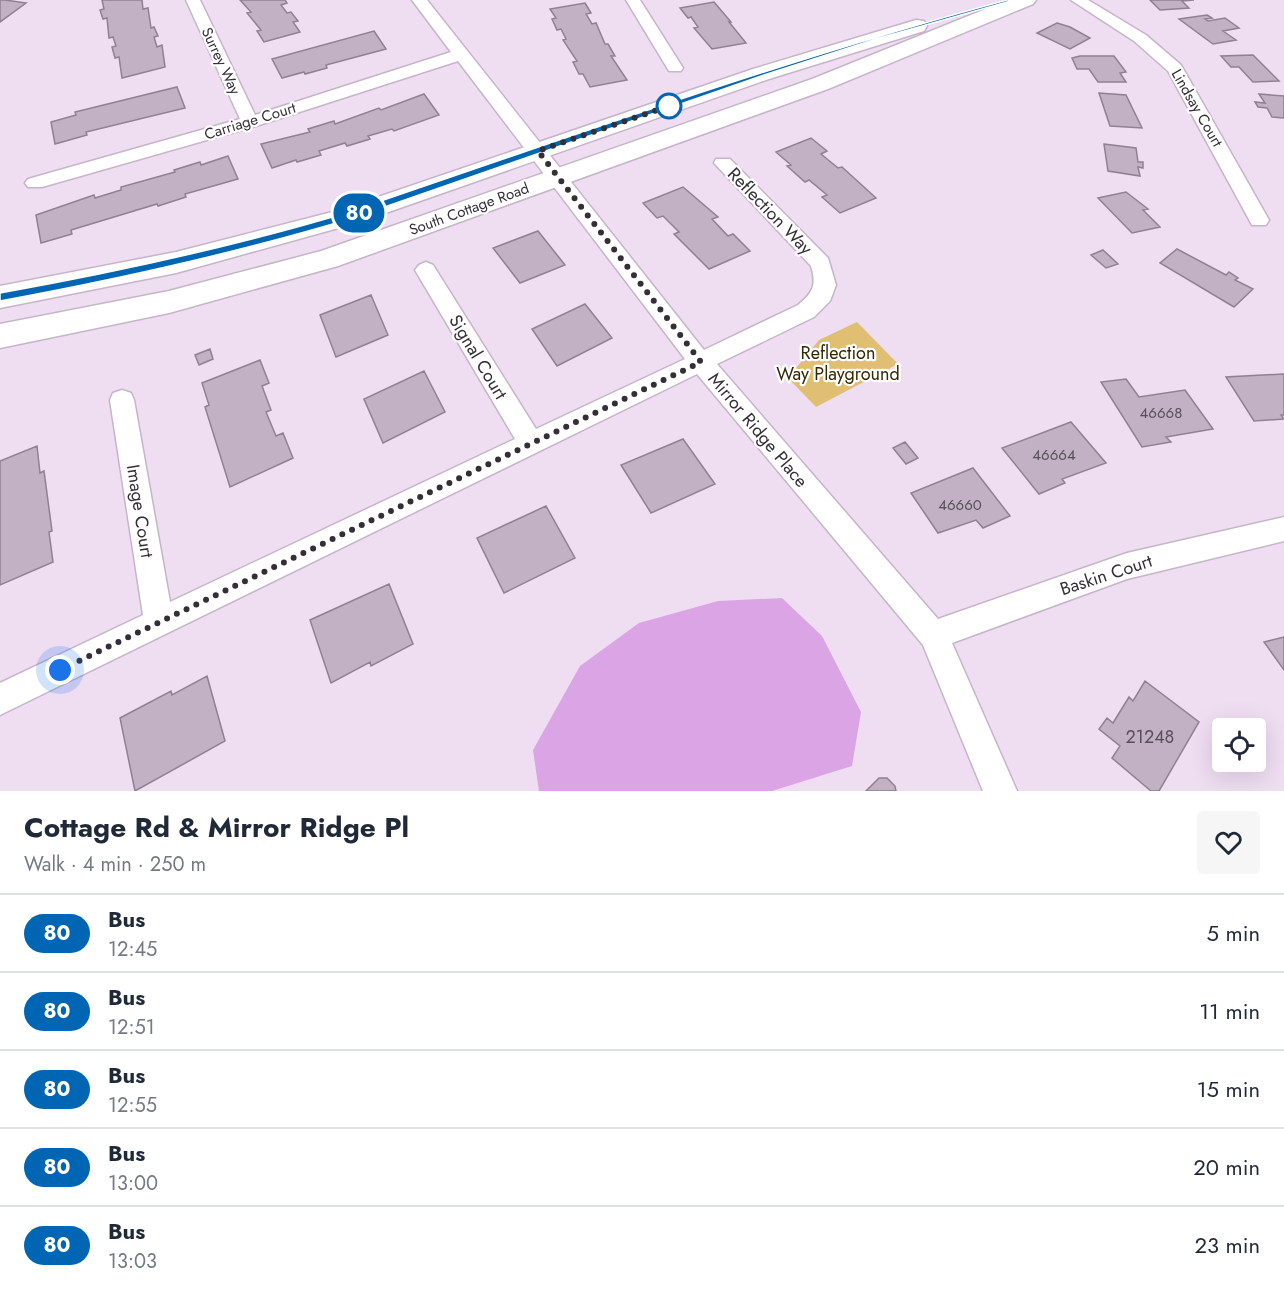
<!DOCTYPE html>
<meta charset="utf-8">
<style>
:root{--surface:#fff;--page:#f6f6f7;--text:#1f2937;--muted:#747a83;--line:#e0e1e3}
body{margin:0;font-family:Jost,sans-serif;background:var(--page);color:var(--text);height:100vh;display:flex;flex-direction:column;font-size:22px;white-space:nowrap}
*{box-sizing:border-box;margin:0}
p{font-size:20px;color:var(--muted)}
.icon{flex:none;width:33px;height:33px;fill:none;stroke:currentColor;stroke-width:2;stroke-linecap:round;stroke-linejoin:round}
.map{position:relative;height:791px;overflow:hidden}
.panel{display:flex;flex-direction:column;background:var(--surface);flex:1}
.panel>*{flex:none}
.badge{padding:0 12px;border-radius:20px;font-size:21px;line-height:39px}
.fabs{position:absolute;left:1212px;top:718px;display:grid;gap:12px}
.fabs a{display:grid;place-items:center;width:54px;height:54px;border-radius:6px;background:var(--surface);box-shadow:0 6px 24px #0002;font-size:30px}
.you{position:absolute;width:30px;height:30px;margin:-15px;border:4px solid #fff;border-radius:50%;background:#1a73e8;box-shadow:0 0 0 9px #1a73e833}
.map>.badge{position:absolute;translate:-50% -50%;box-shadow:0 0 0 3px #fff}
.round{display:grid;place-items:center;flex:none;width:63px;height:63px;border-radius:6px;background:var(--page)}
.summary{display:flex;align-items:center;justify-content:space-between;height:102px;padding:0 24px}
h1{font-size:28px;font-weight:700;line-height:45px}
ul{padding:0;list-style:none}
li{display:flex;align-items:center;gap:18px;height:78px;padding:0 24px;border-top:2px solid var(--line)}
li div{flex:1}
li b{display:block;font-size:22px}
li em{font-style:normal}
li .badge{min-width:66px;font-weight:700;text-align:center}
.map>svg:first-child{display:block}
</style>
<div class="map">
<svg width="1284" height="791" viewBox="0 0 1284 791">
<rect width="100%" height="100%" fill="#efddf2"/>
<path fill="#e0be72" d="M 857,322 L 898,364 L 816,407 L 788,378 L 819,340 Z"/>
<path fill="#dba5e5" d="M 782,598 L 822,636 L 861,712 L 852,766 L 772,791 L 539,791 L 533,750 L 580,666 L 639,623 L 718,601 Z"/>
<path fill="#c2b1c5" stroke="#908092" stroke-width="1.5" d="M 0,0 L 5,0 L 26,3 L 0,22 Z
M 102,0 L 142,0 L 143,9 L 148,8 L 151,28 L 154,27 L 158,36 L 154,37 L 157,47 L 162,45 L 165,67 L 122,78 L 119,57 L 115,58 L 112,47 L 116,46 L 113,37 L 109,38 L 107,18 L 103,19 L 100,10 L 104,9 Z
M 240,0 L 285,0 L 287,3 L 281,5 L 287,13 L 291,12 L 298,21 L 293,22 L 300,32 L 264,42 L 257,31 L 261,30 L 247,13 L 251,12 Z
M 1150,0 L 1194,0 L 1182,1 L 1189,8 L 1160,10 Z
M 714,2 L 731,22 L 729,22 L 746,43 L 712,49 L 694,28 L 698,27 L 691,17 L 688,18 L 680,8 Z
M 585,3 L 591,13 L 586,14 L 592,24 L 596,23 L 605,44 L 608,44 L 615,56 L 611,56 L 627,80 L 590,87 L 583,74 L 579,74 L 573,62 L 577,61 L 563,40 L 566,39 L 561,29 L 557,30 L 552,19 L 556,18 L 550,9 Z
M 1207,15 L 1212,18 L 1205,19 L 1208,21 L 1225,18 L 1239,28 L 1223,31 L 1236,40 L 1213,44 L 1179,19 Z
M 1057,23 L 1070,27 L 1090,38 L 1070,49 L 1037,33 Z
M 374,31 L 386,49 L 326,65 L 327,68 L 305,74 L 304,72 L 282,78 L 272,59 Z
M 1253,55 L 1279,81 L 1253,82 L 1239,67 L 1231,67 L 1221,56 Z
M 1080,56 L 1114,56 L 1126,72 L 1120,73 L 1126,82 L 1098,82 L 1089,69 L 1077,69 L 1072,58 Z
M 177,87 L 185,108 L 86,132 L 87,135 L 55,144 L 51,122 L 76,115 L 75,112 Z
M 1099,93 L 1126,95 L 1142,128 L 1110,126 Z
M 424,94 L 439,115 L 394,131 L 392,129 L 368,136 L 370,139 L 347,146 L 345,143 L 319,151 L 321,155 L 297,162 L 296,160 L 272,168 L 261,144 L 310,132 L 308,129 L 334,121 L 335,124 L 379,108 L 381,110 Z
M 1259,94 L 1284,96 L 1284,118 L 1272,117 L 1267,108 L 1258,107 L 1255,102 L 1265,103 Z
M 811,138 L 827,151 L 821,154 L 838,168 L 842,167 L 876,198 L 840,213 L 822,197 L 827,195 L 809,180 L 805,182 L 787,166 L 791,165 L 776,152 Z
M 1104,144 L 1136,148 L 1138,162 L 1143,162 L 1143,168 L 1138,167 L 1140,176 L 1108,171 Z
M 228,156 L 238,179 L 185,194 L 186,197 L 158,206 L 157,204 L 71,230 L 72,234 L 41,243 L 36,215 L 94,195 L 95,198 L 121,190 L 121,187 L 175,172 L 174,170 L 200,162 L 201,165 Z
M 683,187 L 718,217 L 712,219 L 728,236 L 733,234 L 750,251 L 709,269 L 674,234 L 679,232 L 663,216 L 657,218 L 643,203 Z
M 1126,192 L 1148,209 L 1143,210 L 1160,227 L 1132,233 L 1098,198 Z
M 538,231 L 565,265 L 520,283 L 493,248 Z
M 1177,249 L 1226,275 L 1229,272 L 1238,278 L 1235,280 L 1253,289 L 1234,307 L 1160,263 Z
M 1103,250 L 1118,264 L 1106,268 L 1091,255 Z
M 371,295 L 388,335 L 336,357 L 320,315 Z
M 585,304 L 612,338 L 557,366 L 532,329 Z
M 210,349 L 213,359 L 199,365 L 195,355 Z
M 260,360 L 269,383 L 262,386 L 271,410 L 266,412 L 276,436 L 283,433 L 293,458 L 230,487 L 205,407 L 209,405 L 202,383 Z
M 424,371 L 445,412 L 383,443 L 364,399 Z
M 1284,374 L 1284,415 L 1281,415 L 1284,419 L 1254,421 L 1226,377 Z
M 1126,379 L 1139,397 L 1185,390 L 1213,429 L 1166,437 L 1171,442 L 1142,447 L 1101,382 Z
M 1071,422 L 1106,463 L 1062,479 L 1065,483 L 1039,494 L 1002,448 Z
M 683,439 L 715,484 L 651,513 L 621,465 Z
M 905,442 L 918,458 L 906,464 L 893,448 Z
M 37,446 L 40,473 L 44,471 L 52,531 L 49,532 L 53,562 L 0,585 L 0,461 Z
M 973,468 L 1010,516 L 983,528 L 976,520 L 938,533 L 911,493 Z
M 546,506 L 575,558 L 504,593 L 477,538 Z
M 389,584 L 413,644 L 371,666 L 370,662 L 331,683 L 310,620 Z
M 1284,637 L 1284,670 L 1264,642 Z
M 207,676 L 225,741 L 135,791 L 120,718 L 171,691 L 172,695 Z
M 1145,681 L 1199,722 L 1159,791 L 1151,791 L 1112,758 L 1120,746 L 1099,729 L 1107,718 L 1113,723 L 1129,697 L 1133,701 Z
M 879,778 L 887,778 L 895,786 L 896,791 L 866,791 Z"/>
<g fill="none" stroke-linecap="round" stroke-linejoin="round">
<defs>
<path id="street" d="M 186,0 L 200,0 L 255,115 L 451,52 L 412,0 L 427,0 L 704,350 L 798,305 C 813,293 817,285 811,266 L 714,163 L 716,159 L 730,159 L 828,258 L 836,285 L 830,301 L 814,317 L 717,364 L 938,619 L 1127,553 L 1284,517 L 1284,541 L 1127,579 L 952,643 L 1017,791 L 983,791 L 923,645 L 697,374 L 0,715 L 0,683 L 143,615 L 110,400 L 113,393 L 122,390 L 131,393 L 134,400 L 170,602 L 515,439 L 415,270 L 419,265 L 426,262 L 433,265 L 536,429 L 685,359 L 458,61 L 256,126 L 42,187 L 28,187 L 25,183 L 28,179 L 240,119 Z
M 626,0 L 640,0 L 683,68 L 681,71 L 669,71 Z
M 1071,0 L 1088,0 L 1146,35 L 1181,65 L 1269,220 L 1266,225 L 1252,225 L 1168,71 L 1134,41 Z"/>
<path id="secondary" d="M 1008,0 L 1036,0 L 1033,4 L 828,89 L 338,266 L 169,313 L 0,348 L 0,324 L 169,291 L 321,251 L 812,79 Z
M 916,20 L 924,21 L 927,26 L 924,31 L 769,79 L 360,222 L 176,273 L 0,308 L 0,286 L 176,252 L 340,210 L 753,69 Z"/>
</defs>
<use href="#street" stroke="#c6b5c8" stroke-width="3"/>
<use href="#secondary" stroke="#c6b5c8" stroke-width="3"/>
<use href="#street" fill="#fff" fill-rule="evenodd"/>
<use href="#secondary" fill="#fff" fill-rule="evenodd"/>
</g>
<path fill="#0066b3" stroke="#fff" stroke-width="1.5" d="M 1007,0 L 1014,0 L 876,39 L 764,75 L 353,218 C 237,253 119,279 0,301 L 0,293 C 117,272 232,247 346,213 C 566,138 784,60 1007,0 Z"/>
<g fill="none" stroke-linecap="round" stroke-linejoin="round">
<path stroke="#342e36" stroke-width="6" stroke-dasharray="0 10.8" d="M 60,670 L 701,362 L 538,151 L 669,106"/>
</g>
<circle fill="#fff" stroke="#0066b3" stroke-width="3" cx="669" cy="106" r="12"/>
<g text-anchor="middle" dominant-baseline="central" stroke-width="4.5" stroke-linejoin="round" paint-order="stroke">
<g font-size="15" fill="#342e36" stroke="#fff">
<text transform="translate(221 61) rotate(65)">Surrey Way</text>
<text transform="translate(1197 108) rotate(60)">Lindsay Court</text>
<text transform="translate(250 121) rotate(-17)">Carriage Court</text>
<text transform="translate(469 209) rotate(-20)">South Cottage Road</text>
</g>
<g font-size="15" fill="#584f5a">
<text x="1161" y="413">46668</text>
<text x="1054" y="455">46664</text>
<text x="960" y="505">46660</text>
</g>
<g font-size="18" fill="#342e36" stroke="#fff">
<text transform="translate(770 211) rotate(46)">Reflection Way</text>
<text transform="translate(478 357) rotate(59)">Signal Court</text>
<text transform="translate(758 430) rotate(50)">Mirror Ridge Place</text>
<text transform="translate(140 511) rotate(81)">Image Court</text>
<text transform="translate(1106 575) rotate(-18)">Baskin Court</text>
</g>
<g font-size="18" fill="#362703" stroke="#fff">
<text x="838" y="353">Reflection<tspan x="838" dy="21">Way Playground</tspan></text>
</g>
<g font-size="18" fill="#584f5a">
<text x="1150" y="737">21248</text>
</g>
</g>
</svg>
<div class="fabs">
<a><svg class="icon" aria-label="locate" viewBox="0 0 24 24"><circle cx="12" cy="12" r="6"/><path d="M12 2v4M12 18v4M2 12h4M18 12h4"/></svg></a>
</div>
<div class="you" style="left:60px;top:670px"></div>
<b class="badge" style="left:359px;top:213px;background:#0066b3;color:#fff">80</b>
</div>
<section class="panel">
<div class="summary"><div><h1>Cottage Rd &amp; Mirror Ridge Pl</h1><p>Walk · 4 min · 250 m</p></div><a class="round"><svg class="icon" aria-label="heart" viewBox="0 0 24 24"><path d="M12 20l-8-8c-3-5 5-10 8-4 3-6 11-1 8 4z"/></svg></a></div>
<ul>
<li><span class="badge" style="background:#0066b3;color:#fff">80</span><div><b>Bus</b><p>12:45</p></div><em>5 min</em></li>
<li><span class="badge" style="background:#0066b3;color:#fff">80</span><div><b>Bus</b><p>12:51</p></div><em>11 min</em></li>
<li><span class="badge" style="background:#0066b3;color:#fff">80</span><div><b>Bus</b><p>12:55</p></div><em>15 min</em></li>
<li><span class="badge" style="background:#0066b3;color:#fff">80</span><div><b>Bus</b><p>13:00</p></div><em>20 min</em></li>
<li><span class="badge" style="background:#0066b3;color:#fff">80</span><div><b>Bus</b><p>13:03</p></div><em>23 min</em></li>
</ul>
</section>
